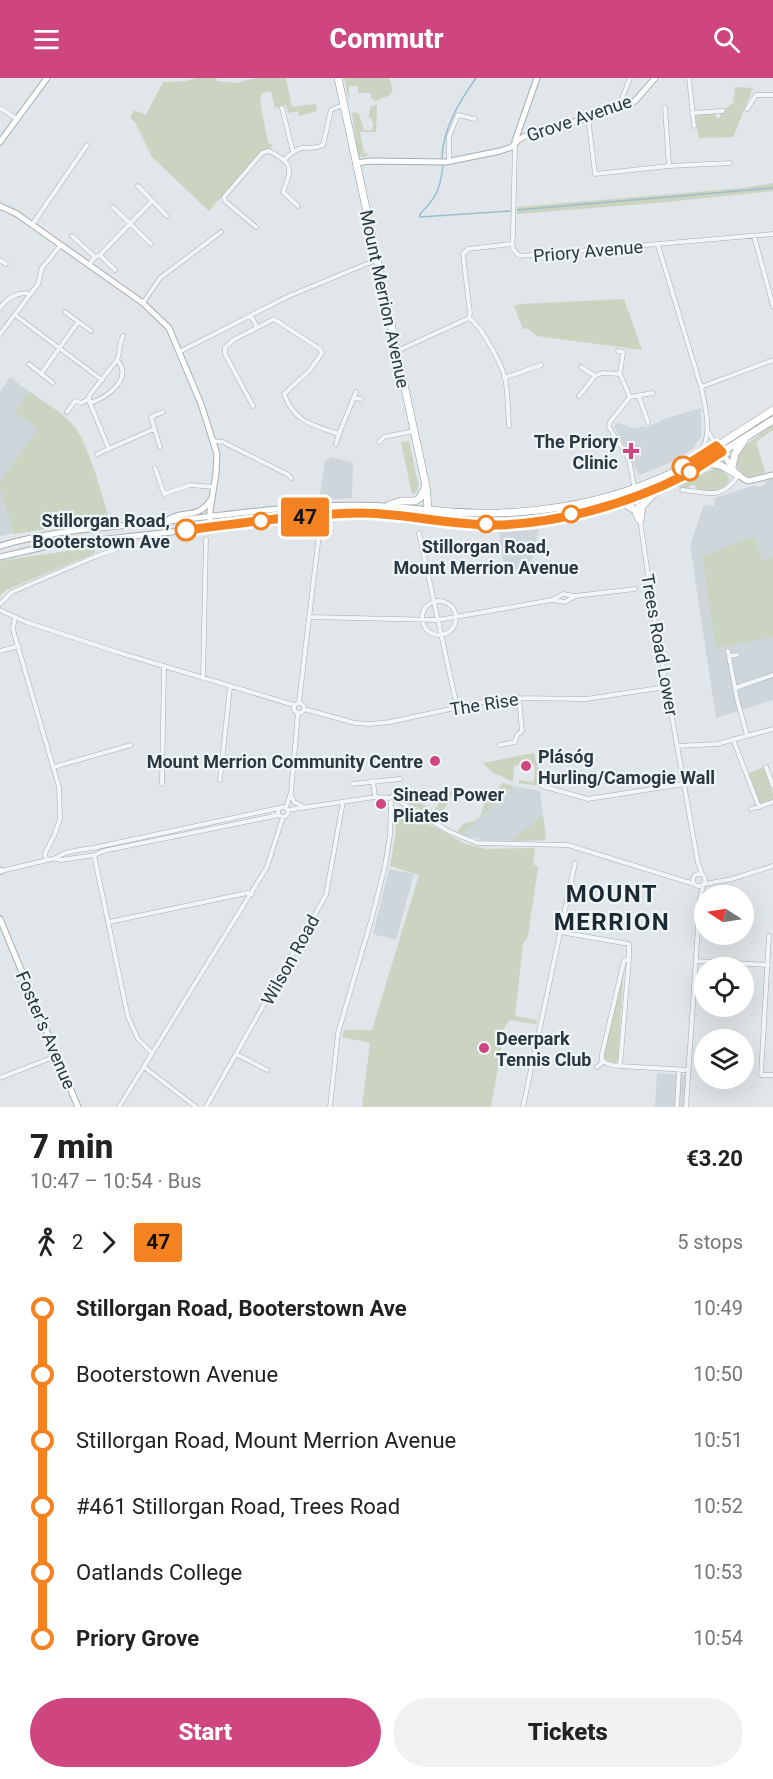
<!DOCTYPE html>
<meta charset="utf-8">
<style>
:root{--surface:#fff;--page:#f2f2f2;--text:#222;--muted:#767676;--accent:#cf457f}
body{margin:0;font-family:Roboto,sans-serif;background:var(--page);color:var(--text);height:100vh;display:flex;flex-direction:column;font-size:22px;white-space:nowrap}
*{box-sizing:border-box;margin:0}
p{font-size:20px;color:var(--muted)}
.icon{flex:none;width:33px;height:33px;fill:none;stroke:currentColor;stroke-width:2;stroke-linecap:round;stroke-linejoin:round}
.map{position:relative;height:1029px;overflow:hidden}
.sheet{display:flex;flex-direction:column;background:var(--surface);flex:1}
.sheet>*{flex:none}
.badge{padding:0 12px;border-radius:4px;font-size:21px;line-height:39px}
.needle{width:39px;rotate:282deg}
.tools{position:absolute;left:694px;top:807px;display:grid;gap:12px}
.tools a{display:grid;place-items:center;width:60px;height:60px;border-radius:50%;background:var(--surface);box-shadow:0 6px 24px #0002;font-size:30px}
.map>.badge{position:absolute;translate:-50% -50%;box-shadow:0 0 0 3px #fff}
.legs{display:flex;align-items:center;gap:9px;height:66px;padding:0 30px;font-size:20px}
.legs p{margin-inline-start:auto}
.summary{display:flex;align-items:center;justify-content:space-between;height:102px;padding:0 30px}
h1{font-size:33px;font-weight:800;line-height:45px}
.button{display:flex;gap:12px;margin-top:auto;padding:12px 30px}
.button a{flex:1;height:69px;border-radius:36px;background:var(--accent);color:#fff;font-size:24px;font-weight:800;line-height:69px;text-align:center}
.button a+a{background:var(--page);color:var(--text)}
ul{padding:0 30px;list-style:none}
li{display:flex;align-items:center;gap:21px;height:66px;font-size:22px}
li i{display:grid;place-items:center;width:9px;height:100%;margin:0 8px;background:currentColor}
li i::after{content:'';width:15px;height:15px;margin:-8px;border:4px solid;border-radius:50%;background:var(--surface)}
li p{margin-inline-start:auto}
li:first-child i{background:linear-gradient(#0000 50%,currentColor 0)}
li:last-child i{background:linear-gradient(currentColor 50%,#0000 0)}
header{display:flex;justify-content:space-between;align-items:center;height:78px;padding:0 30px;background:var(--accent);color:#fff;font-size:27px;font-weight:800}
.map>svg:first-child{display:block}
</style>
<header><svg class="icon" aria-label="menu" viewBox="0 0 24 24"><path d="M4 6h16M4 12h16M4 18h16"/></svg>Commutr<svg class="icon" aria-label="search" viewBox="0 0 24 24"><circle cx="10" cy="10" r="6"/><path d="M15 15l6 6"/></svg></header>
<div class="map">
<svg width="773" height="1029" viewBox="0 0 773 1029">
<rect width="100%" height="100%" fill="#e0e6e9"/>
<path fill="#ced6db" d="M 10,299 L 73,347 L 96,398 L 109,441 L 34,451 L 0,458 L 0,314 Z
M 701,330 L 701,358 L 693,371 L 667,386 L 639,397 L 614,348 L 618,345 L 635,351 L 644,348 L 646,350 L 664,341 Z
M 332,379 L 353,385 L 352,420 L 319,422 L 325,383 Z
M 773,401 L 773,622 L 716,640 L 690,467 L 704,427 L 714,428 L 715,420 L 755,407 L 759,409 L 765,407 L 766,403 Z
M 539,451 L 530,489 L 505,493 L 499,454 Z
M 514,708 L 540,713 L 546,762 L 488,763 L 462,757 Z
M 389,791 L 414,796 L 396,862 L 373,856 Z
M 657,995 L 686,997 L 684,1029 L 655,1029 Z"/>
<path fill="#cbd3c1" d="M 196,0 L 216,0 L 217,3 L 236,5 L 256,0 L 286,0 L 292,29 L 316,26 L 317,33 L 299,38 L 298,33 L 288,35 L 286,27 L 275,30 L 271,13 L 262,15 L 260,23 L 268,65 L 273,67 L 270,71 L 261,73 L 209,133 L 152,79 L 135,44 L 130,40 L 134,32 L 146,37 L 163,4 L 187,3 Z
M 344,0 L 389,0 L 393,11 L 390,17 L 375,23 L 371,20 L 371,15 L 358,15 L 358,8 L 349,8 L 349,22 Z
M 735,9 L 753,10 L 733,59 L 699,60 L 695,38 L 715,35 L 716,40 L 720,40 L 720,36 L 725,35 L 725,31 L 733,25 Z
M 374,27 L 377,27 L 376,54 L 360,54 L 364,75 L 368,75 L 366,79 L 358,79 L 352,34 L 359,36 L 364,52 L 372,52 L 374,45 L 372,45 L 372,40 L 369,40 L 370,29 Z
M 773,105 L 773,113 L 657,125 L 517,136 L 517,129 L 744,110 Z
M 624,221 L 642,272 L 537,258 L 526,250 L 523,251 L 514,228 L 521,226 Z
M 29,313 C 43,324 63,334 74,348 C 89,367 102,417 109,441 L 14,456 L 0,411 L 0,404 L 38,350 L 15,335 Z
M 773,346 L 773,352 L 756,364 L 765,394 L 751,399 L 743,397 L 735,384 L 740,372 Z
M 409,363 L 418,405 L 417,414 L 412,416 L 401,364 Z
M 715,390 L 722,392 L 730,401 L 725,410 L 711,413 L 697,411 L 694,407 L 691,407 L 688,411 L 681,412 L 678,408 Z
M 754,458 L 762,483 L 773,479 L 773,559 L 716,570 L 702,479 Z
M 95,469 L 95,475 L 6,512 L 0,518 L 0,483 Z
M 534,675 L 541,703 L 539,708 L 519,705 L 519,702 L 534,704 L 535,688 L 516,687 L 514,688 L 513,704 L 492,694 L 483,685 Z
M 764,689 L 773,714 L 773,723 L 760,727 L 749,695 Z
M 503,705 L 514,708 L 462,757 L 457,753 L 464,745 L 475,743 L 480,739 L 485,724 Z
M 447,711 L 453,714 L 439,742 L 405,723 L 406,718 L 409,718 L 434,733 Z
M 406,735 L 410,735 L 465,766 L 486,771 L 535,770 L 533,786 L 538,789 L 528,858 L 523,866 L 515,938 L 537,942 L 536,946 L 510,942 L 505,948 L 491,1029 L 362,1029 L 370,965 L 342,959 L 344,952 L 372,952 L 419,797 L 390,788 L 395,760 L 396,744 Z
M 541,738 L 543,739 L 546,762 L 512,763 Z
M 624,886 L 618,982 L 615,985 C 608,986 604,983 603,976 Z"/>
<g fill="none" stroke-linecap="round" stroke-linejoin="round">
<path stroke="#9bbeca" stroke-width="1.5" d="M 442,80 C 443,50 459,24 476,0
M 443,88 C 440,111 437,119 420,136 L 420,139 L 510,133
M 517,132 L 773,110"/>
<defs>
<path id="street" d="M 689,0 L 694,48
M 624,26 L 623,18 L 630,0
M 0,30 L 17,41
M 282,30 L 293,74
M 665,30 L 669,88
M 747,31 L 756,17 L 773,17
M 692,35 L 723,33
M 588,39 L 595,96 L 669,88 L 730,85
M 515,64 L 513,157 C 512,166 511,172 520,178 L 773,156
M 285,81 C 290,77 295,71 302,70 C 310,69 316,71 323,67 L 331,32 L 343,27
M 449,83 L 449,58 L 458,37 L 475,41
M 138,108 L 167,138
M 113,129 L 151,166
M 32,147 L 87,67
M 256,149 L 225,123 L 224,119 L 262,75 L 269,73 C 294,86 292,90 283,114 L 298,128
M 72,158 L 95,179
M 754,158 L 773,228
M 658,167 L 701,309 C 706,332 713,355 700,376
M 100,177 L 115,192
M 0,182 L 6,186
M 89,187 L 95,179 L 100,177 L 152,123
M 143,225 L 160,200 L 221,154
M 0,230 C 7,220 18,213 30,216
M 65,234 L 91,253
M 15,237 L 102,302
M 251,238 L 257,249
M 469,240 C 482,249 501,285 505,300 C 508,315 508,332 509,348
M 469,240 L 470,235 L 463,176 L 468,171 L 511,166
M 0,256 L 38,206 L 42,190 L 60,168
M 397,273 L 469,240
M 179,274 L 289,218 L 376,182
M 29,286 L 53,305
M 41,296 L 78,244
M 620,296 L 630,319
M 595,298 L 602,295 L 620,296 L 623,274 L 618,273
M 504,300 L 541,287
M 701,309 L 773,282
M 579,318 L 595,298 L 581,289
M 639,319 L 648,344
M 354,320 L 361,321
M 89,321 L 89,318 L 117,282
M 90,325 L 109,371
M 253,328 L 225,276 L 225,270 L 233,262 L 274,241 L 320,271 L 322,275 L 310,292 L 284,316 C 295,345 313,347 339,356 L 356,314
M 67,334 L 75,323 L 81,325 L 89,321 L 90,325 C 106,320 134,301 117,282 C 121,273 118,268 123,258
M 709,355 L 716,368
M 213,363 L 223,364 L 287,396 L 291,400
M 379,364 L 384,359 L 414,353
M 336,366 L 339,356
M 160,369 L 151,339 L 163,334
M 97,376 L 154,351
M 155,390 L 164,416 L 190,407 L 214,409
M 682,412 C 709,414 720,423 738,398
M 639,434 L 629,381 L 609,349 L 610,344 L 630,319 L 653,315
M 640,442 L 655,544 L 698,785 L 702,796
M 419,455 L 457,629
M 552,522 L 563,516 L 575,518 L 635,511
M422 540a17 17 0 1 1 34 0a17 17 0 1 1-34 0Z
M 0,526 L 12,514 L 94,479 L 125,468 L 134,468
M 0,532 L 26,544 L 117,574 L 294,627
M 310,539 L 438,542 L 552,522 L 565,524 L 575,518
M 15,540 L 13,550 L 14,555 L 59,709 L 60,741 L 54,758 L 45,775 L 46,782
M 0,573 L 19,568
M 728,573 L 737,621 L 747,657
M 729,578 L 737,577
M 203,601 L 206,461
M 735,610 L 773,597
M 299,624 L 319,457
M294 630a5 5 0 1 1 10 0a5 5 0 1 1-10 0Z
M 304,631 L 355,645 L 370,646 L 390,644 L 492,622 L 519,620 L 586,621 L 666,609
M 733,661 L 759,729
M 500,667 L 515,664 L 517,657 L 522,653 L 519,620
M 677,668 L 717,666 L 773,651
M 54,689 L 131,667
M 766,689 L 773,708
M 220,702 L 230,609
M 373,703 L 375,719
M 162,706 L 164,588
M 352,706 L 400,701
M 542,708 L 588,721 L 684,706
M 291,717 L 294,724 L 302,728
M278 734a5 5 0 1 1 10 0a5 5 0 1 1-10 0Z
M 286,730 L 291,714 L 298,635
M 751,731 L 773,724
M 288,732 L 375,719 L 390,720 L 394,717 L 397,722 L 450,754 L 477,765 L 568,767 L 694,806
M 94,777 L 128,939 L 138,961 L 152,975
M 56,781 L 61,782 L 95,777 L 103,773 L 279,737
M 1,793 L 56,780 C 68,771 88,772 102,768 L 279,730
M693 802a6 6 0 1 1 12 0a6 6 0 1 1-12 0Z
M 705,806 L 732,801 L 773,788
M 109,844 L 247,815 L 252,816
M 560,854 L 629,866 L 629,881 L 620,988 L 689,992
M 769,858 L 761,997 L 773,997
M 696,883 L 768,887
M 236,976 L 267,992
M 620,988 C 613,988 607,987 602,982 L 602,976 L 624,883 L 629,881
M 144,989 L 196,1029
M 597,989 L 603,984
M 0,1000 L 56,978
M 119,1029 L 267,789 L 283,739
M 206,1029 L 326,817 L 343,724
M 330,1029 L 338,955 L 371,843 L 385,788 L 390,757 L 391,724
M 523,1029 L 575,785
M 677,1029 L 679,992
M 686,1029 L 700,820 L 703,808"/>
<path id="secondary" d="M 515,63 L 537,0
M 0,64 L 47,0
M 356,85 L 371,83 L 446,84 L 500,73 L 512,69 L 518,62 L 535,53 L 578,43 L 635,23 L 655,0
M 0,128 L 17,136 L 143,225 L 169,250 L 201,326 L 217,376 L 216,395 L 210,433 L 210,449
M 719,371 C 729,383 734,397 748,403 L 773,397
M 168,442 C 182,431 197,442 210,423
M 0,468 C 55,451 114,449 171,443 C 257,433 342,420 429,432
M 0,479 L 52,467 L 326,437 L 360,435 L 429,442
M 0,792 L 1,793
M 0,841 L 78,1029"/>
<path id="highway" d="M 338,0 L 426,408 L 429,442 L 494,447 L 524,445 L 609,427 L 686,397 L 773,342
M 705,385 L 720,387 L 738,397
M 732,389 L 735,376 L 745,361
M 620,423 L 635,432 L 639,441
M 389,427 L 401,423 L 415,423 L 420,420 L 426,408
M 429,432 C 515,442 606,429 684,389 C 696,382 707,374 719,367 C 737,355 755,344 773,332
M 640,442 L 642,428 L 661,408"/>
</defs>
<use href="#street" stroke="#a5aeb3" stroke-width="5"/>
<use href="#secondary" stroke="#a5aeb3" stroke-width="7"/>
<use href="#highway" stroke="#8898a0" stroke-width="8"/>
<use href="#street" stroke="#f3f6f8" stroke-width="4"/>
<use href="#secondary" stroke="#fff" stroke-width="5"/>
<use href="#highway" stroke="#fff" stroke-width="7"/>
</g>
<g fill="none" stroke-linecap="round" stroke-linejoin="round">
<defs>
<path id="line-1" d="M 186,452 C 243,445 301,436 359,435 C 404,435 449,447 495,447 C 556,446 628,426 683,398 C 697,391 709,382 722,374 L 716,368 L 683,389"/>
</defs>
<use href="#line-1" stroke="#fff" stroke-width="14"/>
<use href="#line-1" stroke="#f58220" stroke-width="9"/>
</g>
<g fill="#cf457f" stroke="#f0f5f7" stroke-width="2">
<path d="M628 364h6v6h6v6h-6v6h-6v-6h-6v-6h6z"/>
<circle cx="435" cy="683" r="6"/>
<circle cx="526" cy="688" r="6"/>
<circle cx="381" cy="726" r="6"/>
<circle cx="484" cy="970" r="6"/>
</g>
<g fill="#fff" stroke="#f58220" stroke-width="3">
<circle cx="683" cy="389" r="10"/>
<circle cx="690" cy="394" r="8"/>
<circle cx="571" cy="436" r="8"/>
<circle cx="261" cy="443" r="8"/>
<circle cx="486" cy="446" r="8"/>
<circle cx="186" cy="452" r="10"/>
</g>
<g text-anchor="middle" dominant-baseline="central" stroke-width="4.5" stroke-linejoin="round" paint-order="stroke">
<g font-size="18" fill="#293841" stroke="#f0f5f7">
<text transform="translate(579 40) rotate(-19)">Grove Avenue</text>
<text transform="translate(588 173) rotate(-5)">Priory Avenue</text>
<text transform="translate(385 221) rotate(78)">Mount Merrion Avenue</text>
<text transform="translate(660 567) rotate(80)">Trees Road Lower</text>
<text transform="translate(484 626) rotate(-9)">The Rise</text>
<text transform="translate(290 882) rotate(-61)">Wilson Road</text>
<text transform="translate(46 952) rotate(67)">Foster's Avenue</text>
</g>
<g font-size="18" font-weight="bold" fill="#293841" stroke="#f0f5f7" text-anchor="start">
<text x="618" y="363" text-anchor="end">The Priory<tspan x="618" dy="21">Clinic</tspan></text>
<text x="538" y="678">Plásóg<tspan x="538" dy="21">Hurling/Camogie Wall</tspan></text>
<text x="423" y="683" text-anchor="end">Mount Merrion Community Centre</text>
<text x="393" y="716">Sinead Power<tspan x="393" dy="21">Pliates</tspan></text>
<text x="496" y="960">Deerpark<tspan x="496" dy="21">Tennis Club</tspan></text>
</g>
<g font-size="18" font-weight="bold" fill="#293841" stroke="#f0f5f7" text-anchor="end">
<text x="170" y="442">Stillorgan Road,<tspan x="170" dy="21">Booterstown Ave</tspan></text>
<text x="486" y="468" text-anchor="middle">Stillorgan Road,<tspan x="486" dy="21">Mount Merrion Avenue</tspan></text>
</g>
<g font-size="24" font-weight="bold" letter-spacing="1.5" fill="#1b2932" stroke="#f0f5f7">
<text x="612" y="816">MOUNT<tspan x="612" dy="28">MERRION</tspan></text>
</g>
</g>
</svg>
<div class="tools">
<a><svg class="needle" viewBox="-14 -14 28 28"><path d="M0-13l5 13h-10z" fill="#e53935"/><path d="M0 13l5-13h-10z" fill="#767676"/></svg></a>
<a><svg class="icon" aria-label="locate" viewBox="0 0 24 24"><circle cx="12" cy="12" r="6"/><path d="M12 2v4M12 18v4M2 12h4M18 12h4"/></svg></a>
<a><svg class="icon" aria-label="layers" viewBox="0 0 24 24"><path d="M12 4l9 5-9 5-9-5zM3 14l9 5 9-5"/></svg></a>
</div>
<b class="badge" style="left:305px;top:439px;background:#f58220;color:#111">47</b>
</div>
<section class="sheet">
<div class="summary"><div><h1>7 min</h1><p>10:47 – 10:54 · Bus</p></div><b>€3.20</b></div>
<div class="legs"><svg class="icon" aria-label="walk" viewBox="0 0 24 24"><circle cx="13" cy="4" r="2"/><path d="M13 8l-2 6 4 7M11 14l-3 7M7 12l3-4h3l4 4"/></svg>2<svg class="icon" aria-label="forward" viewBox="0 0 24 24"><path d="M9 5l7 7-7 7"/></svg><b class="badge" style="background:#f58220;color:#111">47</b><p>5 stops</p></div>
<ul>
<li><i style="color:#f58220"></i><b>Stillorgan Road, Booterstown Ave</b><p>10:49</p></li>
<li><i style="color:#f58220"></i><span>Booterstown Avenue</span><p>10:50</p></li>
<li><i style="color:#f58220"></i><span>Stillorgan Road, Mount Merrion Avenue</span><p>10:51</p></li>
<li><i style="color:#f58220"></i><span>#461 Stillorgan Road, Trees Road</span><p>10:52</p></li>
<li><i style="color:#f58220"></i><span>Oatlands College</span><p>10:53</p></li>
<li><i style="color:#f58220"></i><b>Priory Grove</b><p>10:54</p></li>
</ul>
<div class="button"><a>Start</a><a>Tickets</a></div>
</section>
